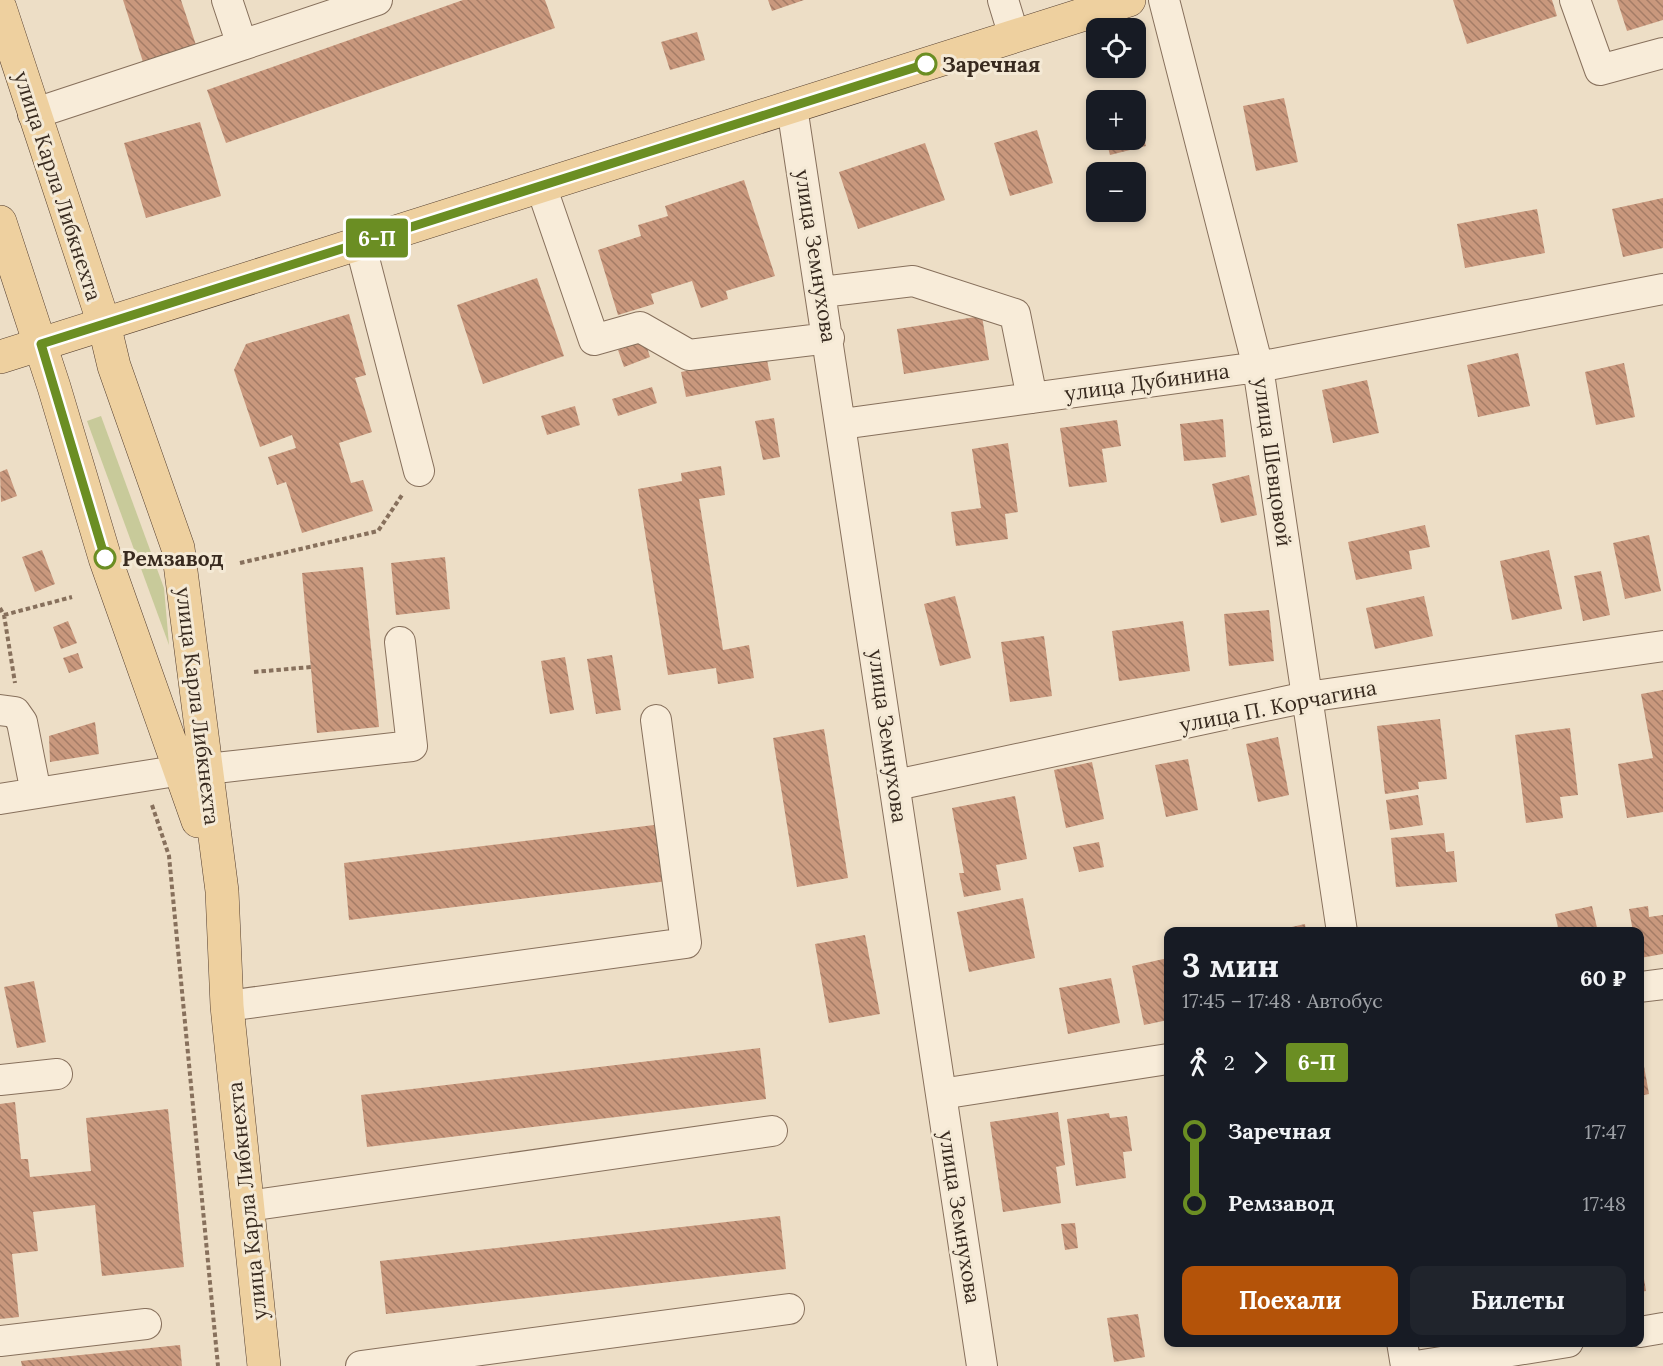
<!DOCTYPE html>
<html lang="ru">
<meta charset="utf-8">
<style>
:root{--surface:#171b24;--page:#20242c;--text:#f1f3f6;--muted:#9ea1a6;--accent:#b45309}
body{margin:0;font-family:Lora,serif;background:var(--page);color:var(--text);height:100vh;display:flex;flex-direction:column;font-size:22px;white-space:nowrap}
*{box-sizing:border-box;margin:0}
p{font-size:20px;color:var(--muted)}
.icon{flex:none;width:33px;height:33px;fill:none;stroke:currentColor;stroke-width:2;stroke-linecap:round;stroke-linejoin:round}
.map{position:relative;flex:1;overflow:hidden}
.side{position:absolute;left:1164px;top:927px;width:480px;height:420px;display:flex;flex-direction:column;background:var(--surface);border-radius:12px;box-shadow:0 3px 9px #0003}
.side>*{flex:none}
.badge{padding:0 12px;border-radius:4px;font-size:21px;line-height:39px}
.tools{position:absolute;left:1086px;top:18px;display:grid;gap:12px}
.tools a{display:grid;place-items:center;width:60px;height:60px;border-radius:12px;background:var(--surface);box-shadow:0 3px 9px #0003;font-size:30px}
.map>.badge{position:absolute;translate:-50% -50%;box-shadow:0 0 0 3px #fff}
.legs{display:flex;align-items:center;gap:9px;height:66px;padding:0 18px;font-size:20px}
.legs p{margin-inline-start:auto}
.overview{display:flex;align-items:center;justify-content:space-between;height:102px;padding:0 18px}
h1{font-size:33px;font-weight:700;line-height:45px}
.action{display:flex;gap:12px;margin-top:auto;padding:12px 18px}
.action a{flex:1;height:69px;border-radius:12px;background:var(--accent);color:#fff;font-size:24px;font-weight:700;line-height:69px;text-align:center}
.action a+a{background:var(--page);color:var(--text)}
ul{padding:0 18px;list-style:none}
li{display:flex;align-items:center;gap:21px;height:72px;font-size:22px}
li i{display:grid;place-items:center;width:9px;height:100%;margin:0 8px;background:currentColor}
li i::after{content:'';width:15px;height:15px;margin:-8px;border:4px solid;border-radius:50%;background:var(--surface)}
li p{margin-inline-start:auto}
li:first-child i{background:linear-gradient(#0000 50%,currentColor 0)}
li:last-child i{background:linear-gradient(currentColor 50%,#0000 0)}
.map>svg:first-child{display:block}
</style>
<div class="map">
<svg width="1663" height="1366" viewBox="0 0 1663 1366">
<defs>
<pattern id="building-back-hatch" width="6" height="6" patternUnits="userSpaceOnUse" patternTransform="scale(1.5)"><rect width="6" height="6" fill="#c9987d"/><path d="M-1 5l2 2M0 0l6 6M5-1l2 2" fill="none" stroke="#a47c66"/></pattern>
</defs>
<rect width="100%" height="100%" fill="#eddec6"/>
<path fill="#c8ca9a" d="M 101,416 L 164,588 L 169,645 L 87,421 Z"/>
<path fill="url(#building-back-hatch)" d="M 123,0 L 181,0 L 196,45 L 143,62 Z
M 463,0 L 545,0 L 555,28 L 226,143 L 207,90 Z
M 768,0 L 804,0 L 772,11 Z
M 1453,0 L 1552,0 L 1557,16 L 1467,44 Z
M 1617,0 L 1663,0 L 1663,20 L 1627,31 Z
M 697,32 L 705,60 L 670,70 L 661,42 Z
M 1133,94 L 1135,100 L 1111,100 Z
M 1284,98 L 1298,162 L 1256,171 L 1243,106 Z
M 1136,107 L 1146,146 L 1110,155 L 1106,140 L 1136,140 Z
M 200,122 L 221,196 L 146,218 L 124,143 Z
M 1037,130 L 1053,183 L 1010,196 L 994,143 Z
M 925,143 L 945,200 L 858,229 L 839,172 Z
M 744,180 L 775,276 L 726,291 L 728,299 L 701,308 L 692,281 L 651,294 L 654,304 L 618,315 L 598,250 L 641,236 L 638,225 L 668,216 L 665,206 Z
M 1663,198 L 1663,248 L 1623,257 L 1612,209 Z
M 1537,209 L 1545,253 L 1465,268 L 1457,224 Z
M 537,278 L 564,356 L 483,384 L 457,305 Z
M 349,314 L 366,375 L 355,378 L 372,432 L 339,443 L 351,483 L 363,480 L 373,511 L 302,533 L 286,482 L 277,485 L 268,457 L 296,448 L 292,435 L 260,447 L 234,370 L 246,344 Z
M 982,316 L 989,360 L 904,374 L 897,329 Z
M 645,341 L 650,357 L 624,367 L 618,350 Z
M 1518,353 L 1530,406 L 1478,417 L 1467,365 Z
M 766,355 L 771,380 L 686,397 L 681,372 Z
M 1624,363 L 1635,417 L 1596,425 L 1585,372 Z
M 1367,380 L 1379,433 L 1333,443 L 1322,390 Z
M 652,387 L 657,403 L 618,416 L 612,399 Z
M 575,406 L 580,425 L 547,435 L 541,416 Z
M 774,418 L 780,457 L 763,460 L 755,421 Z
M 1223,419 L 1226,457 L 1184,461 L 1180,424 Z
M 1117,420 L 1121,446 L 1102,449 L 1107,482 L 1069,487 L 1060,428 Z
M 1008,443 L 1018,512 L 1005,514 L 1008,539 L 956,546 L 951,512 L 981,508 L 972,449 Z
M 721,466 L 725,495 L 699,499 L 723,650 L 749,645 L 754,678 L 718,684 L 716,668 L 668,675 L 638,489 L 682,481 L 681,473 Z
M 7,469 L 17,496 L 1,502 L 0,472 Z
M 1249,475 L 1257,515 L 1221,523 L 1212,484 Z
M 1425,525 L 1430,547 L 1409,551 L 1412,569 L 1356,580 L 1348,542 Z
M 1649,535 L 1661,591 L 1625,599 L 1613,543 Z
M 42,550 L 55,584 L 35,592 L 22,557 Z
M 1549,550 L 1562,609 L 1512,620 L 1500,561 Z
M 445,557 L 450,609 L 396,615 L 391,563 Z
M 363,567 L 379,727 L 317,733 L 302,573 Z
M 1601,571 L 1610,615 L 1583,621 L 1574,576 Z
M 955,596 L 971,658 L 940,666 L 924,604 Z
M 1424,596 L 1433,636 L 1375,649 L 1366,608 Z
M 1269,610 L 1274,661 L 1229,666 L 1224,614 Z
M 68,621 L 77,643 L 61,649 L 53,627 Z
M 1183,621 L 1190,671 L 1119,681 L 1112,631 Z
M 1044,636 L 1052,696 L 1010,702 L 1001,642 Z
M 78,653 L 83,668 L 69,673 L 63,658 Z
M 612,655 L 621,710 L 596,714 L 587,659 Z
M 565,657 L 574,710 L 550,714 L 541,661 Z
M 1663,690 L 1663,812 L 1627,818 L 1618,764 L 1653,758 L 1641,694 Z
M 1440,719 L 1447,779 L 1418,782 L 1419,789 L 1385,794 L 1377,726 Z
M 95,722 L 99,754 L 50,762 L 49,736 Z
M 1570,728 L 1578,795 L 1560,797 L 1563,818 L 1526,823 L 1515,735 Z
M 824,729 L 848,878 L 797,887 L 773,738 Z
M 1278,737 L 1289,795 L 1258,802 L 1246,744 Z
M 1188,759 L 1198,810 L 1166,817 L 1155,765 Z
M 1092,762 L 1104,819 L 1066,828 L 1054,770 Z
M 1418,795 L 1423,825 L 1390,830 L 1386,800 Z
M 1015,796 L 1027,859 L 996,865 L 1001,890 L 964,897 L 959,873 L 964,873 L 952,808 Z
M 662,824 L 668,881 L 349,920 L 344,863 Z
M 1444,833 L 1446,852 L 1454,851 L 1457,882 L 1396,887 L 1391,838 Z
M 1099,842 L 1104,867 L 1079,872 L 1073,847 Z
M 1023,898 L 1035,958 L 969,972 L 957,912 Z
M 1592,906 L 1598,932 L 1559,932 L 1555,914 Z
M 1648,906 L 1649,917 L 1663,915 L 1663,954 L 1640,958 L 1640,932 L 1633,932 L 1629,909 Z
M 1305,924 L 1306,932 L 1274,932 L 1274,931 Z
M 865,935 L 880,1014 L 829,1023 L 815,944 Z
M 1168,958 L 1168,1020 L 1144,1025 L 1132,966 Z
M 1111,978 L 1120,1023 L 1068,1034 L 1059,988 Z
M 34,981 L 46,1042 L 17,1048 L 4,987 Z
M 1640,1044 L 1649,1094 L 1640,1096 Z
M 760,1048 L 766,1099 L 367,1147 L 361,1095 Z
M 1168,1100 L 1168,1121 L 1167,1122 L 1164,1101 Z
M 15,1102 L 21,1159 L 28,1159 L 30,1177 L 91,1171 L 86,1118 L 168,1109 L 184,1267 L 102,1276 L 95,1205 L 33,1212 L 38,1251 L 12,1254 L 19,1317 L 0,1319 L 0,1104 Z
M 1058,1112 L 1065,1165 L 1056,1167 L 1061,1203 L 1003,1212 L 990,1122 Z
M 1109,1113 L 1110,1118 L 1127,1116 L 1132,1151 L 1123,1152 L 1126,1178 L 1076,1186 L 1067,1119 Z
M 780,1216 L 786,1269 L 386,1314 L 380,1261 Z
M 1075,1223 L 1078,1248 L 1065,1250 L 1061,1224 Z
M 1640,1255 L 1646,1291 L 1640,1292 Z
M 1138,1314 L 1145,1357 L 1114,1362 L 1107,1318 Z
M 1305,1342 L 1320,1342 L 1320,1344 L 1306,1346 Z
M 180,1345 L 182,1366 L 22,1366 L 21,1361 Z"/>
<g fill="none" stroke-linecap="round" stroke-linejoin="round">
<defs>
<path id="minor" d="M 1003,0 L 1014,36
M 1164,0 L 1258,367 L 1342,932
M 1575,0 L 1600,70 L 1663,53
M 242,45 L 377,0
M 792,107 L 982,1366
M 33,114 L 242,45 L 227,0
M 541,186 L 594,340 L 640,327 L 689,355 L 829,338
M 360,243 L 419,471
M 822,292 L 913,281 L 1015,314 L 1032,398
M 842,424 L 1258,367 L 1663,289
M 0,710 L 15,712 L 22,722 L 36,793
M 207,769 L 412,746 L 400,642
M 896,785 L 1307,697 L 1663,646
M 0,799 L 182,770
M 1640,987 L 1663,984
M 227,1006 L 686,943 L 656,720
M 0,1080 L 57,1074
M 941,1094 L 1168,1059
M 248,1206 L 772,1131
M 1640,1332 L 1663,1328
M 0,1341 L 146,1324
M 1402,1342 L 1406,1366
M 361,1366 L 789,1309
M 1416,1366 L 1568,1342"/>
<path id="major" d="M 0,8 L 104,324 L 114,366 L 178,548 L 222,891 L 227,1006 L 264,1366
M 0,222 L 54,387 L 105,558 L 198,821
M 0,357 L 1129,0"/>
</defs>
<use href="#minor" stroke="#87705c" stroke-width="32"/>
<use href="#major" stroke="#553f30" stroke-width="34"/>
<path stroke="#87705c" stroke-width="4" stroke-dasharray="4.5 3" stroke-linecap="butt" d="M 240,563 L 378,531 L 402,495
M 0,608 L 4,615 L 15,683
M 4,615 L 72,597
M 254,672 L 311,667
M 152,805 L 169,856 L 218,1366"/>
<use href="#minor" stroke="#f8ecd9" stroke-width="30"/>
<use href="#major" stroke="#eed09f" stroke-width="33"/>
</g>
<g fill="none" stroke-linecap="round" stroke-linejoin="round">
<defs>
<path id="line-1" d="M 105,558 L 41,344 L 926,64"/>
</defs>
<use href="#line-1" stroke="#fff" stroke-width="14"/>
<use href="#line-1" stroke="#6b8e23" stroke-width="9"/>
</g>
<g fill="#fff" stroke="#6b8e23" stroke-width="3">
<circle cx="926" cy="64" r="10"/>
<circle cx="105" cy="558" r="10"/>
</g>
<g text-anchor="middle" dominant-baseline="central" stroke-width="6" stroke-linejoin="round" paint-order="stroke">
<g font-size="21" font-weight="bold" fill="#382a1f" stroke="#f4e9d5" text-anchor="start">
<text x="942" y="64">Заречная</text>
<text x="122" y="558">Ремзавод</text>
</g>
<g font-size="21" fill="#382a1f" stroke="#f4e9d5">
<text transform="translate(58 186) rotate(72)">улица Карла Либкнехта</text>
<text transform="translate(816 256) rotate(81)">улица Земнухова</text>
<text transform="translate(1147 382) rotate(-8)">улица Дубинина</text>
<text transform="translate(1273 462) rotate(82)">улица Шевцовой</text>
<text transform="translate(198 706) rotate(83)">улица Карла Либкнехта</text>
<text transform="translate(1278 706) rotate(-11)">улица П. Корчагина</text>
<text transform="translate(888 736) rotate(82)">улица Земнухова</text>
<text transform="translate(247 1201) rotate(-96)">улица Карла Либкнехта</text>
<text transform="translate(960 1217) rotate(81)">улица Земнухова</text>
</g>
</g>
</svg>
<div class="tools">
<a><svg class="icon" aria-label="locate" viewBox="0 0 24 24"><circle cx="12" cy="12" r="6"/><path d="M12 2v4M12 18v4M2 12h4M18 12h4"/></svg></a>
<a>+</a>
<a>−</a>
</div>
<b class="badge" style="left:377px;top:238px;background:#6b8e23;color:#fff">6-П</b>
<section class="side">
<div class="overview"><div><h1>3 мин</h1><p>17:45 – 17:48 · Автобус</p></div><b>60 ₽</b></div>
<div class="legs"><svg class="icon" aria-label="walk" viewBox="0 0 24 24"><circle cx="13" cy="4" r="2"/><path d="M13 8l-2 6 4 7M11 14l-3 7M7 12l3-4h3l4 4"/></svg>2<svg class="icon" aria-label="forward" viewBox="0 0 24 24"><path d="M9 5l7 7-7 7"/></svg><b class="badge" style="background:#6b8e23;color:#fff">6-П</b></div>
<ul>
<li><i style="color:#6b8e23"></i><b>Заречная</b><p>17:47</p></li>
<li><i style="color:#6b8e23"></i><b>Ремзавод</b><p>17:48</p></li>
</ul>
<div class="action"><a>Поехали</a><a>Билеты</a></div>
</section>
</div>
